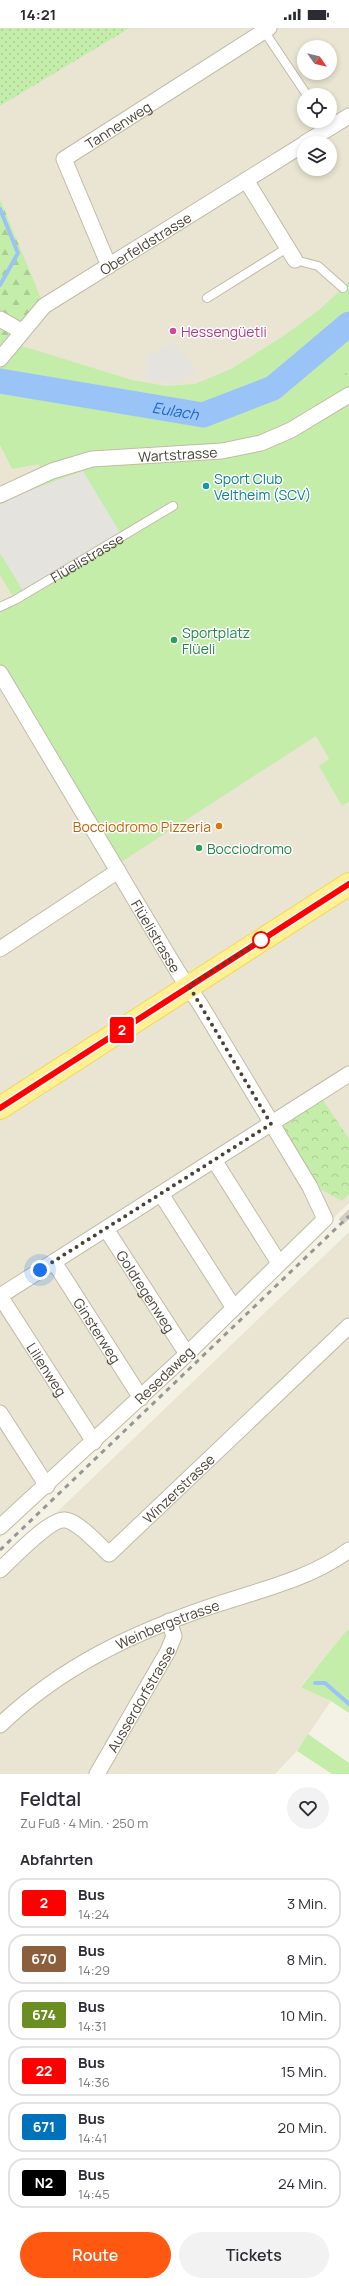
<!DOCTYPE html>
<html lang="de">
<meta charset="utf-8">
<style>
:root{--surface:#fff;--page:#f2f2f3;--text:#2b2b33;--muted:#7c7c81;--line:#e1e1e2;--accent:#ff5811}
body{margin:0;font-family:Manrope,sans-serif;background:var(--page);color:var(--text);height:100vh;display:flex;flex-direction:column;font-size:15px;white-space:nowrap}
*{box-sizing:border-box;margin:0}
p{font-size:13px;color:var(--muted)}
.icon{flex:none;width:22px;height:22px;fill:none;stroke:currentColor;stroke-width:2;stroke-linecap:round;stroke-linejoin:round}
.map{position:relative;height:1746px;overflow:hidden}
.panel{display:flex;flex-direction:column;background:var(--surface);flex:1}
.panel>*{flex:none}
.badge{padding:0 8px;border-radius:3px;font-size:14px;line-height:26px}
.needle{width:26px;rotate:124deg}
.tools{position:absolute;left:297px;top:12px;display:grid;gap:8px}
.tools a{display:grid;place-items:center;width:40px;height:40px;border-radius:50%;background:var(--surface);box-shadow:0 2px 6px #0003;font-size:20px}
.you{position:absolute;width:20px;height:20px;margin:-10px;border:3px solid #fff;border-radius:50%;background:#1a73e8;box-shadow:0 0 0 6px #1a73e833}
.map>.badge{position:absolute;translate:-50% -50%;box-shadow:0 0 0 2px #fff}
h2{padding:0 20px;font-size:15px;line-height:36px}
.round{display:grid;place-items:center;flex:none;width:42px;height:42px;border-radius:21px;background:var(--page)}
.overview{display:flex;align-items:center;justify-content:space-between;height:68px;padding:0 20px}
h1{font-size:19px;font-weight:600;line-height:30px}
.button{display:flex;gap:8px;margin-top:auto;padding:8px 20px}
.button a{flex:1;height:46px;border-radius:24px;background:var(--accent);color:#fff;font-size:16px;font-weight:600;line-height:46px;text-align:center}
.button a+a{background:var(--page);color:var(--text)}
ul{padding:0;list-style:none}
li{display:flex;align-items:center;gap:12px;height:50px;margin:0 8px 6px;padding:0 12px;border:2px solid var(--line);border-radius:16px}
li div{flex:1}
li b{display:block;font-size:15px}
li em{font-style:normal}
li .badge{min-width:44px;font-weight:700;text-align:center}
.status{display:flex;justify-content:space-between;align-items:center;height:28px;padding:0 20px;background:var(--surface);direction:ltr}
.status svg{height:11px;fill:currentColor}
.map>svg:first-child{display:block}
</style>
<div class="status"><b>14:21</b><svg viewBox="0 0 49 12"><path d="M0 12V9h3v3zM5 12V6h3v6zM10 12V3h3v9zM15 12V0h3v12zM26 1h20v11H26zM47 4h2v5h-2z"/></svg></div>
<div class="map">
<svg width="349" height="1746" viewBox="0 0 349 1746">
<defs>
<pattern id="forest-firs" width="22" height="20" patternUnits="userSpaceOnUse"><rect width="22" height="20" fill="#c4eda9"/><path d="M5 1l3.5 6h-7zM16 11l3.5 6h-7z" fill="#aacc92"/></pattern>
<pattern id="park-crowns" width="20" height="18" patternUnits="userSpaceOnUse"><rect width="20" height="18" fill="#c4eda9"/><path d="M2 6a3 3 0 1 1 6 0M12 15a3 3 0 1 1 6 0" fill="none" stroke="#aacc92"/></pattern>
<pattern id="garden-dots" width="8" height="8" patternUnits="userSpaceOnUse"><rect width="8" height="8" fill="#c4eda9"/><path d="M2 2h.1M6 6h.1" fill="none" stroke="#aacc92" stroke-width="1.8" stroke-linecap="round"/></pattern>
</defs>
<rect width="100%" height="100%" fill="#f4f2e5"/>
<path fill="#e9e5d2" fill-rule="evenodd" d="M 130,0 L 349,0 L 349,1175 L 250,1272 L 39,1469 L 0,1510 L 0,331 L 43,278 L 0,171 L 0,78 ZM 304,19 L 330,19 L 330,45 L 304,45 ZM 304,67 L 330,67 L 330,93 L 304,93 ZM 304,115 L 330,115 L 330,141 L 304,141 Z
M 349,1204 L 349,1603 L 347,1603 L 301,1658 L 331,1673 L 297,1723 L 275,1746 L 0,1746 L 0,1534 L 55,1486 Z"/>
<path fill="#c4eda9" d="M 349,254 L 349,339 L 341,344 L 349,355 L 349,365 L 261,410 L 41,442 L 39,436 L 12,441 L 0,417 L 0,331 L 14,312 L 22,318 L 132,352 L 166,358 L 195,356 L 231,341 L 282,309 L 319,282 Z
M 343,370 L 349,381 L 349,773 L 342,778 L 319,738 L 329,731 L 316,708 L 115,838 L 0,645 L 0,579 L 15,572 L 0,547 L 0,467 L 52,443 L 261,415 Z
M 347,1602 L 349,1603 L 349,1685 L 331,1673 L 301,1659 Z
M 308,1706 L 349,1735 L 349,1746 L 332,1746 L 297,1723 Z"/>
<path fill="url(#forest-firs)" d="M 0,171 L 44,278 L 0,331 Z"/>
<path fill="url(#park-crowns)" d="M 323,1072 L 349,1111 L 349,1166 L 342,1173 L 312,1156 L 280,1104 L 282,1097 Z"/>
<path fill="url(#garden-dots)" d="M 0,0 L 130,0 L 0,78 Z
M 349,339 L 349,355 L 341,344 Z"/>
<path fill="#e5e3de" d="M 173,313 L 197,342 L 178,355 L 147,352 L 147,329 Z
M 83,443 L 122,508 L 25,566 L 0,525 L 0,477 L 17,467 Z"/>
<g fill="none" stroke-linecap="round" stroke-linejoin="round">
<path stroke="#9ac4f8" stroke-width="4" d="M 0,181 L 18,225 L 0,257
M 2,363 L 9,354
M 315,1655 L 325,1655 L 349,1676"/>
<path stroke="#9ac4f8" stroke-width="25" id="s1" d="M 0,353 L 203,387 L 273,360 L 349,296"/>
<path stroke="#d2cfc2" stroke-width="15" stroke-dasharray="15 8" stroke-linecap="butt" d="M 344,1186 L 349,1191"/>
<defs>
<g id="service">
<path d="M 264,3 L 307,67"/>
<path d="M 295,232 L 318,238 L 343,260"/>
<path d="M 207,270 L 287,220"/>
<path id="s2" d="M 0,579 L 15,572 L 173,478"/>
</g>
<g id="minor">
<path d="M 305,115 L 349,88"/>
<path d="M 246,152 L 295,232"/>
<path id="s3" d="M 109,238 L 64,131 L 269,0"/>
<path d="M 0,291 L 21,303"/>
<path id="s4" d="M 0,331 L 44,278 L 304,116"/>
<path id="s5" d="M 0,467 L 52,443 L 92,431 L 222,423 L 261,415 L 291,402 L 349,367"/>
<path id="s6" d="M 0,645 L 178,944 L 200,976 L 310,1159 L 325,1191 L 187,1326 L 0,1499"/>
<path d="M 0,921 L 118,843"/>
<path d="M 214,1132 L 279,1235"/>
<path d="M 161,1166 L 234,1280"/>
<path id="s7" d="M 106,1201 L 187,1326"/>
<path id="s8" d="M 54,1234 L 141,1370"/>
<path d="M 0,1268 L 349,1046"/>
<path id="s9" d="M 0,1268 L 94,1414"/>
<path d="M 0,1385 L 47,1458"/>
<path id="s10" d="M 0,1542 C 12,1531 50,1490 65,1492 C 78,1493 99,1517 109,1526 L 349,1298"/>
<path id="s11" d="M 0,1697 C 62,1638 134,1604 215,1577 C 260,1562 310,1551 349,1522"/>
<path id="s12" d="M 97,1746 L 168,1623 L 174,1608 L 169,1593"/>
</g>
<path id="primary" d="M 0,1080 L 349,856"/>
</defs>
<use href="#service" stroke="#c1bca6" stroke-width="10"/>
<use href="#minor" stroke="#c1bca6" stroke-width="17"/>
<use href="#primary" stroke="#f1d956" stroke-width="24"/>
<use href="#service" stroke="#fff" stroke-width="8"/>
<use href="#minor" stroke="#fff" stroke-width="15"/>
<use href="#primary" stroke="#fff093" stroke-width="22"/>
<path stroke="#969696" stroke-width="3" stroke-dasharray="5 5" stroke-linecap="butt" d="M 0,1522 L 349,1188"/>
</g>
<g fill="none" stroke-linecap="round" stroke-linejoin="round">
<defs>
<path id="line" d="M 0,1080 L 349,856"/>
</defs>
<use href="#line" stroke="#fff" stroke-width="9"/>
<use href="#line" stroke="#f00" stroke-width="6"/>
<path stroke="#484334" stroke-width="4" stroke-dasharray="0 7.2" d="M 40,1242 L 271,1096 L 189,958 L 261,912"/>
</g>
<circle fill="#d1479c" stroke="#fff" stroke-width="1.5" cx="173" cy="303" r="4"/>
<circle fill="#0f9aa8" stroke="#fff" stroke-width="1.5" cx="206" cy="458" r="4"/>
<g fill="#2e9e5b" stroke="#fff" stroke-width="1.5">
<circle cx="174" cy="612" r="4"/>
<circle cx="199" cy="820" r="4"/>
</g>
<circle fill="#e8710a" stroke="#fff" stroke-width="1.5" cx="219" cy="798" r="4"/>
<circle fill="#fff" stroke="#f00" stroke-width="2" cx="261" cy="912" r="8"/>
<g text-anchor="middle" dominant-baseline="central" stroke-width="3" stroke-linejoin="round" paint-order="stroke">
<g font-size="14" fill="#484334" stroke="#fff">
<text stroke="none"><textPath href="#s3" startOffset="180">Tannenweg</textPath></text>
<text stroke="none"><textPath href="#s4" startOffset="188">Oberfeldstrasse</textPath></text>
<text stroke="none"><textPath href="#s5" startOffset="185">Wartstrasse</textPath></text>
<text stroke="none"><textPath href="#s2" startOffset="100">Flüelistrasse</textPath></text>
<text stroke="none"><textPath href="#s6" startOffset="306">Flüelistrasse</textPath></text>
<text stroke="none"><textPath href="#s7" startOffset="74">Goldregenweg</textPath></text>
<text stroke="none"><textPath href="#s8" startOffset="81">Ginsterweg</textPath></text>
<text stroke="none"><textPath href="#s9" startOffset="87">Lilienweg</textPath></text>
<text transform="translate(164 1347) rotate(-44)">Resedaweg</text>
<text stroke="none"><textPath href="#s10" startOffset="235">Winzerstrasse</textPath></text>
<text stroke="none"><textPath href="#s11" startOffset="197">Weinbergstrasse</textPath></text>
<text stroke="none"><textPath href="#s12" startOffset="87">Ausserdorfstrasse</textPath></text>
</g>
<g font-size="14" fill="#b23c85" stroke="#fff" text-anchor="start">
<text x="181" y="303">Hessengüetli</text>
</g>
<g font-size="14" fill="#0d838f" stroke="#fff" text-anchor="start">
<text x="214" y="450">Sport Club<tspan x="214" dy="16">Veltheim (SCV)</tspan></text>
</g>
<g font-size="14" fill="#27864d" stroke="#fff" text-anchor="start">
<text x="182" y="604">Sportplatz<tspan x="182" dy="16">Flüeli</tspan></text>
<text x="207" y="820">Bocciodromo</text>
</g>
<g font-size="14" fill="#c56008" stroke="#fff" text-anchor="end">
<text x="211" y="798">Bocciodromo Pizzeria</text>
</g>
<g font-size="15" font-style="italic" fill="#2165c0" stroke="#fff">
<text stroke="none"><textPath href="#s1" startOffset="178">Eulach</textPath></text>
</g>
</g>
</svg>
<div class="tools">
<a><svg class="needle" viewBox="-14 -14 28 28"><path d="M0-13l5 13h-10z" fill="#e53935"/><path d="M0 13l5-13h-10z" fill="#7c7c81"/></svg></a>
<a><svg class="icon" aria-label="locate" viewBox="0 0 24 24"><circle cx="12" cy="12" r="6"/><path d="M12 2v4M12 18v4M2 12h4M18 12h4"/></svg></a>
<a><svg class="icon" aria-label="layers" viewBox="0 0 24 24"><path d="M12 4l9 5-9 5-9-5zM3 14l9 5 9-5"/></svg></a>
</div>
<div class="you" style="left:40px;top:1242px"></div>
<b class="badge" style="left:122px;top:1002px;background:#f00;color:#fff">2</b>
</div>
<section class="panel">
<div class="overview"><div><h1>Feldtal</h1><p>Zu Fuß · 4 Min. · 250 m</p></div><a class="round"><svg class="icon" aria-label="heart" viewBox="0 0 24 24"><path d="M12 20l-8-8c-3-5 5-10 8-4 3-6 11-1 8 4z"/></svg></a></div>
<h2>Abfahrten</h2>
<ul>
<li><span class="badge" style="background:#f00;color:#fff">2</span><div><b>Bus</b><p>14:24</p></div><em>3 Min.</em></li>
<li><span class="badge" style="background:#8b5e3c;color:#fff">670</span><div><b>Bus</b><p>14:29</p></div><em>8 Min.</em></li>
<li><span class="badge" style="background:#6b8e23;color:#fff">674</span><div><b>Bus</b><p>14:31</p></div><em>10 Min.</em></li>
<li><span class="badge" style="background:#f00;color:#fff">22</span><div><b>Bus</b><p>14:36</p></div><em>15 Min.</em></li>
<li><span class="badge" style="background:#0072bc;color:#fff">671</span><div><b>Bus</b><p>14:41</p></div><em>20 Min.</em></li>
<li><span class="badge" style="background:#000;color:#fff">N2</span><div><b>Bus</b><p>14:45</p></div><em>24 Min.</em></li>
</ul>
<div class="button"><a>Route</a><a>Tickets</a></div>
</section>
